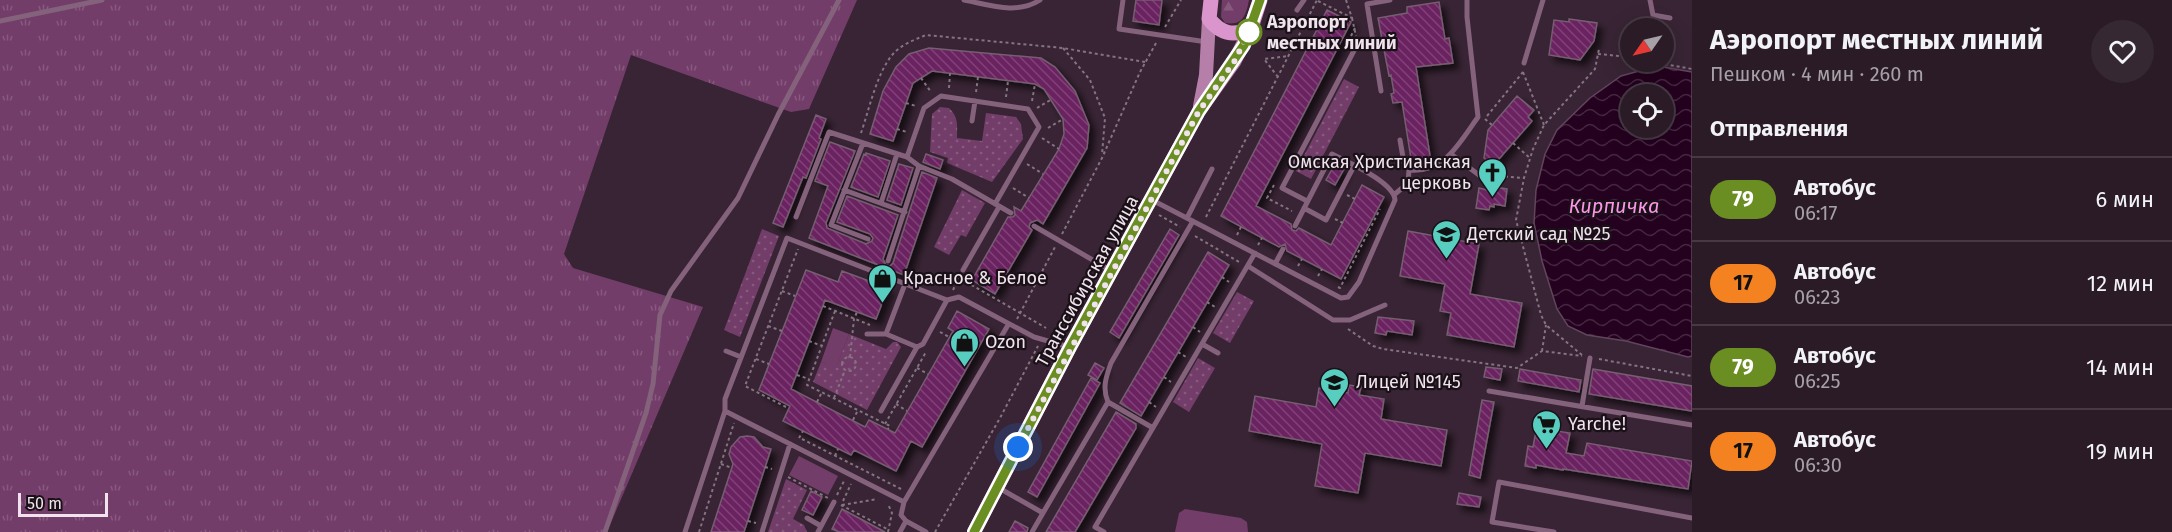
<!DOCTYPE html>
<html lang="ru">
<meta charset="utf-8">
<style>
:root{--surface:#2a1b27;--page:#362833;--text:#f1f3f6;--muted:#a5a1a7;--line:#463944}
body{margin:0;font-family:"Fira Sans",sans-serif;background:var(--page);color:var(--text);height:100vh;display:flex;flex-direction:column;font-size:22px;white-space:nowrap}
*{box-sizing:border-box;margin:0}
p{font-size:20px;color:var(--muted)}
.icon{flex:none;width:33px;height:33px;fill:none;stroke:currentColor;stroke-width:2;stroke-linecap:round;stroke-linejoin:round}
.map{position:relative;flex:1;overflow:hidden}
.details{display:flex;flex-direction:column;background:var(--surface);width:480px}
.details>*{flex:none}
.badge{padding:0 12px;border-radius:20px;font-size:21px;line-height:39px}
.needle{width:39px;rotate:236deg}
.fabs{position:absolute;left:1620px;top:18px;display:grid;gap:12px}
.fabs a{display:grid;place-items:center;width:54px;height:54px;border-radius:50%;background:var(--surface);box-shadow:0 6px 24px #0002,0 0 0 2px var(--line);font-size:30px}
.scale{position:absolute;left:18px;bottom:15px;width:90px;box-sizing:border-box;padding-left:6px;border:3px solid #f0e3ed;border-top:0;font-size:16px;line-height:21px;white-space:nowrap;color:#f0e3ed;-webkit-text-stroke:4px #1a1118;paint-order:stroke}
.you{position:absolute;width:30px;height:30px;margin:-15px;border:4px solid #fff;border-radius:50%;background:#1a73e8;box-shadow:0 0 0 9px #1a73e833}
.map>.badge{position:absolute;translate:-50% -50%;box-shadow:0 0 0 3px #fff}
h2{padding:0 18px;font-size:22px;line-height:54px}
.round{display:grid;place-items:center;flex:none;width:63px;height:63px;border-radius:32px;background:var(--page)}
.headline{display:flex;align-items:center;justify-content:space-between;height:102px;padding:0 18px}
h1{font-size:28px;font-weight:700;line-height:45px}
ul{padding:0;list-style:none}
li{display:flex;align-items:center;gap:18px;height:84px;padding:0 18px;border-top:2px solid var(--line)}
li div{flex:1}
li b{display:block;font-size:22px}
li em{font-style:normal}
li .badge{min-width:66px;font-weight:700;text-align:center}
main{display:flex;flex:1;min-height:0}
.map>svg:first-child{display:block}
</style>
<main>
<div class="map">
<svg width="1692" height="532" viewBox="0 0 1692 532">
<defs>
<pattern id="grass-tufts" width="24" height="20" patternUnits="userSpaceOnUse" patternTransform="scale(1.5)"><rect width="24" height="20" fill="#733d69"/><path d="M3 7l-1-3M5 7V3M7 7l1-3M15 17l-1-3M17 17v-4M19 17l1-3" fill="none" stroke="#87597f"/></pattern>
<pattern id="forest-firs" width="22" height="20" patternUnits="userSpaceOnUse" patternTransform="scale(1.5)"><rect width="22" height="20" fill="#733d69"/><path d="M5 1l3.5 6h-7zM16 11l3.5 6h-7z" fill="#87597f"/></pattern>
<pattern id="park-dots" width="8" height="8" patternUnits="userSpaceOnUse" patternTransform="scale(1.5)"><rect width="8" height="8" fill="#733d69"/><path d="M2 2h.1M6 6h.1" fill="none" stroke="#87597f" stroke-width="1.8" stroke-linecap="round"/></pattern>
<pattern id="water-waves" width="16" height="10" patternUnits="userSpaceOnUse" patternTransform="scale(1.5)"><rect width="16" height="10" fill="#24011f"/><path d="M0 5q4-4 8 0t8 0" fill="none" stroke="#442640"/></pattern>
<pattern id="building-back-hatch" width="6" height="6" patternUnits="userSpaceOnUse" patternTransform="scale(1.5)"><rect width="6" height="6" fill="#6b2260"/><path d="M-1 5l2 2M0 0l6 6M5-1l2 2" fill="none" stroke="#804277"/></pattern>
<filter id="shadow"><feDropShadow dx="5.5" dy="5.5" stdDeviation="3" flood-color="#0009"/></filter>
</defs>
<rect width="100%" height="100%" fill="#382434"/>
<path fill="url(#grass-tufts)" d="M 0,0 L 857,0 L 809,109 L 791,112 L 631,55 L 564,254 L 573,268 L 703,307 L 607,532 L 0,532 Z"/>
<path fill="url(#forest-firs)" d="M 1222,0 L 1249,0 C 1246,15 1243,26 1225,23 L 1221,17 Z"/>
<path fill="url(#park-dots)" d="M 1344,79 L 1359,87 L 1311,179 L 1296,171 Z
M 940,107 L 949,108 C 959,118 957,125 957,138 L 982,141 L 986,113 L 1016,117 L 1021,124 L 1023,139 L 992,182 L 947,163 L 948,158 L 930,152 L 932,114 Z
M 962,190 L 985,203 L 966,237 L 961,235 L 949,255 L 934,247 Z
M 762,229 L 779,236 L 740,337 L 724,330 Z
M 1237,292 L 1254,301 L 1230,343 L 1213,333 Z
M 849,334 L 886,349 L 893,342 L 897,342 L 901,347 L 867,410 L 813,382 L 821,362 L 836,367 Z
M 1198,358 L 1215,368 L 1189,412 L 1173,402 Z
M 786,479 L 807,490 L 793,519 L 804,525 L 807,532 L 768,532 Z"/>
<path fill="#733d69" d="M 833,328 L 849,334 L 836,368 L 821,362 Z
M 799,456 L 838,476 L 828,495 L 789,475 Z
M 1185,509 L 1241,518 L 1247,522 L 1248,532 L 1175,532 L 1179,513 Z"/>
<path fill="url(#water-waves)" stroke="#61455d" stroke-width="1.5" fill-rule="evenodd" d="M 1657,66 L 1692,72 L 1692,356 L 1688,357 L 1626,341 L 1587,335 L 1568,326 L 1557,309 L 1542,261 L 1534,223 L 1536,190 L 1545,154 L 1557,130 L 1590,98 L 1621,76 ZM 1630,94 L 1664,94 L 1664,128 L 1630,128 Z"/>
<path fill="url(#building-back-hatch)" stroke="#745e6f" stroke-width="1.5" filter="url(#shadow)" d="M 1136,0 L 1162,0 L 1159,25 L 1133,21 Z
M 1439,2 L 1445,39 L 1449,38 L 1453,63 L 1416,67 L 1431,162 L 1412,165 L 1402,102 L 1393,103 L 1391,94 L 1394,93 L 1391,75 L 1389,76 L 1378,18 L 1407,13 L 1407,7 Z
M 1327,10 L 1351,22 L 1256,206 L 1291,224 L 1292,230 L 1296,231 L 1299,228 L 1331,245 L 1362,185 L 1384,197 L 1341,279 L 1287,251 L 1285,244 L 1279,247 L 1221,216 Z
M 1569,19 L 1597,23 L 1594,41 L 1580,60 L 1549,55 L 1554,20 L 1569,22 Z
M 929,48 L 1041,58 L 1055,67 L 1075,91 L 1089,125 L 1087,148 L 1043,224 L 1037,220 L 1030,223 L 1029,227 L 1032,230 L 995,294 L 972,280 L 1008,217 L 1013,217 L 1015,215 L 1014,207 L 1021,211 L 1059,149 L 1064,134 L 1063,119 L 1044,89 L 1035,84 L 932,71 L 913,83 L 893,141 L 870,134 L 883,91 L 896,67 L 909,54 Z
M 1517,96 L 1534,110 L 1528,117 L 1532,121 L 1493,166 L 1484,158 L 1488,130 Z
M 816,115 L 826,119 L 819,138 L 821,139 L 806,178 L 803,177 L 783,227 L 773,223 Z
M 830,142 L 855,151 L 826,223 L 827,228 L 866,244 L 872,241 L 873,238 L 870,234 L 837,222 L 847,196 L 898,215 L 883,259 L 886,265 L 890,266 L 893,263 L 922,172 L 937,178 L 904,275 L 809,238 L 828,186 L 815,181 Z
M 866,153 L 890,161 L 878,197 L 851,187 L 864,154 L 866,155 Z
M 926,154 L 943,160 L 940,169 L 923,162 Z
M 899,164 L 913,168 L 901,205 L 887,200 Z
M 1335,164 L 1344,169 L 1335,185 L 1326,180 Z
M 1487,186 L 1507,189 L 1505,206 L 1494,204 L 1494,207 L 1490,206 L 1489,210 L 1476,208 L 1479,188 L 1487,190 Z
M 1170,229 L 1179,235 L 1119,338 L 1110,332 Z
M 1408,231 L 1479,244 L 1470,294 L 1522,303 L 1514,347 L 1447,335 L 1451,313 L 1440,311 L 1445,284 L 1400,276 Z
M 1208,252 L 1229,265 L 1141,416 L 1120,403 Z
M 806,270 L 838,282 L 842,271 L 888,288 L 876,319 L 825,300 L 791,389 L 865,427 L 869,420 L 895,433 L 953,331 L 948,328 L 957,311 L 989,329 L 922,447 L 911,441 L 896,471 L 854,450 L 851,455 L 783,421 L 790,406 L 759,390 Z
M 1378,317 L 1414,321 L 1412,335 L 1387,331 L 1386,335 L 1375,333 Z
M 1095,363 L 1104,368 L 1097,380 L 1088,375 Z
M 1486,367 L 1502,369 L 1500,380 L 1484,377 Z
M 1520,369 L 1581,380 L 1579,392 L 1518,381 Z
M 1593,369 L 1692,386 L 1692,411 L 1589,394 Z
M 1091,378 L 1100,383 L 1037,497 L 1028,492 Z
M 1349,385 L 1361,387 L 1359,395 L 1384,399 L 1381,419 L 1447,430 L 1441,466 L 1365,453 L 1358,493 L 1315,486 L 1322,444 L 1249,431 L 1255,396 L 1316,407 L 1319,388 L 1348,393 Z
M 1482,400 L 1494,402 L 1480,478 L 1469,475 Z
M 1116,412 L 1136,424 L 1136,428 L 1085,515 L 1075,532 L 1046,532 Z
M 1536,431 L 1557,435 L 1557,431 L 1570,433 L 1566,453 L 1584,456 L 1587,443 L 1692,461 L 1688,489 L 1563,469 L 1563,470 L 1536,465 L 1536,468 L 1525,466 L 1528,446 L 1533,447 Z
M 747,436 L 754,437 L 763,447 L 771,449 L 744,532 L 711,532 L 733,464 L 729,454 L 731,447 L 740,437 Z
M 811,491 L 822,497 L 813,515 L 802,510 Z
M 1459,493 L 1481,497 L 1479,507 L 1457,504 Z
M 842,509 L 855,516 L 885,532 L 839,532 L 832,529 Z
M 1015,521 L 1028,528 L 1027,532 L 1009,532 Z"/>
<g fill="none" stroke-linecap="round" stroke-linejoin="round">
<path stroke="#847381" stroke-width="2" stroke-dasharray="3 3" stroke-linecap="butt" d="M 1318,1 L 1352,18 L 1346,0
M 1352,18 L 1356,36
M 1165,27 L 1181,0
M 1351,36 L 1355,28
M 1063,48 L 1090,80 L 1105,118 L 1102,155
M 1598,54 L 1630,57
M 1653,62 L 1692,69
M 1523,72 L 1544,125
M 1278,77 L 1264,59 L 1289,56
M 921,78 L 931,92
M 949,88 L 950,73
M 976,92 L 978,77
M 1006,97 L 1008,81
M 1032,101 L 1035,84
M 906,103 L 916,106
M 1037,108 L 1052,99
M 1487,116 L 1523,72
M 1485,119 L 1492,125
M 1048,128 L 1063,119
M 897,129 L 907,132
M 861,133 C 869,110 877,72 893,54 C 902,44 914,40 926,35 L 1063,48 L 1145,62
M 1042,138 L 1059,149
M 1513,143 L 1530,158
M 1027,164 L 1043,174
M 1487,175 L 1524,178
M 1274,185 L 1267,198 L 1292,211
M 1013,188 L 1029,198
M 1347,195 L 1355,199
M 1159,215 L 1180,227
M 1206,217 L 1317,0
M 1335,219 L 1343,223
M 1062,234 L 1102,158 L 1140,72 L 1156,43
M 1237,235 L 1241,227
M 1195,236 L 1239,262
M 1258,245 L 1262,238
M 1298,266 L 1302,259
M 1318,276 L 1322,269
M 1222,277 L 1229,282
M 961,279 L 1046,328
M 1338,287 L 1340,288 L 1380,209
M 953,290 L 960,276
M 782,291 L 795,296
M 1207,302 L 1215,307
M 823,306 L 870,325
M 835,311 L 807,385 L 890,426 L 888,429
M 1017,319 L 1055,247
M 768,326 L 782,331
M 1193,327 L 1200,332
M 1348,329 L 1373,346 L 1383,349 L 1517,368 L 1542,351 L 1582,356
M 940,332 L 949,337
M 809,341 L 822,346
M 1542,351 L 1546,325
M 1178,352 L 1186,357
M 1582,355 L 1546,325 L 1541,315 L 1516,220 L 1524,178 L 1533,149 L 1544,125 L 1595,69 L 1599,49
M 850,357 L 854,319 L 857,312
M842 364a7 7 0 1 1 14 0a7 7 0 1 1-14 0Z
M 756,359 L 769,364
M 1599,359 L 1692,376
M 917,368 L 928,374
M 797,375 L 809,379
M 1164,377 L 1171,382
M 834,398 L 845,370
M 817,402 L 822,392
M 1149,402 L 1156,407
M 896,404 L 907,411
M 786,407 L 745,386 L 798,249
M 853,420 L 858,410
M 885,424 L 926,352
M 799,438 L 803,431
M 802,439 L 901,489
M 835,456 L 838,449
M 721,464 L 732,468
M 765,467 L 772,469
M 788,477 L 828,498
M 837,495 L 844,481
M 843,501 L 851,484
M 841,505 L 889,530
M 842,505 L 877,499
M 748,521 L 756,523
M 699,532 L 734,423
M 888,532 L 892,513 L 888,504
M 935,532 L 1000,418 L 1038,346"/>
<path stroke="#84627c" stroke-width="5" d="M 964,0 C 990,5 1017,15 1040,0
M 1123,0 L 1119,29 L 1207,42
M 1650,0 L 1653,15 L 1670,18
M 1297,10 L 1304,0
M 0,21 L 102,0
M 1524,63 L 1543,0
M 1381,91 L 1367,4 L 1390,0
M 972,121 L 975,101
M 1400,140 L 1404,163 L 1409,170 C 1444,174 1460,142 1478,117 L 1467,17 L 1467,0
M 863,143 L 831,225 L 868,239
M 1451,154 L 1479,175
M 907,157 L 924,108 L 941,96 L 1028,109 L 1039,127 L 995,204
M 844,190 L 905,212
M 1395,194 L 1408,183 L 1409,170
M 1152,200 L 1341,298 L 1348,297 L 1359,282 L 1395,200 C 1394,182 1347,162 1332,154 L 1295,226
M 1307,201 L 1282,188 L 1358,43
M 881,203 L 897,154
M 1304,208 L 1326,220 L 1354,166
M 796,217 L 829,132 L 907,157 L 919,166 L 952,179 L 1011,213
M 1187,218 L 1212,169
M 1034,226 L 1110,270
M 888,261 L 919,166
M 1275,264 L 1283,249
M 1248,266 L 1333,320 L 1350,320 L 1385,305
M 963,270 L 999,207
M 867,334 L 886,334 L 917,347
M 886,334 L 905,284
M 1202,344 L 1218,353
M 726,351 L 741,357
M 1489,391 L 1692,425
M 1108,402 C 1102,388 1106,377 1111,363 L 1193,221
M 1582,406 L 1590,358
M 725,411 L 904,502
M 881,411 L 917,347 L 923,344 L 947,300
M 999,488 L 1043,513 L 1032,532
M 1043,513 L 1108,402 L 1153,428
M 807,518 L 821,526
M 605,532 L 646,413 L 653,384 L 660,315 L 671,291 L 738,198 L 778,115 L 839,0
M 685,532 L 725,411 L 725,399 L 787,238 L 947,300 L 959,297 L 1034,337 L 1069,347
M 762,532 L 790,444
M 818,532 L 834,502
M 900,532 L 906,521
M 926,532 L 906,521 L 901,515 L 904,502 L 1008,325
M 1104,532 L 1095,527 L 1255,253
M 1554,532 L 1492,522 L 1499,482 L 1692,518"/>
<path stroke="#b57faa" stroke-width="14" d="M 1200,106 L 1206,75 L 1209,19
M 974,532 L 1070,347 L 1199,111 L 1234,62 L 1251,28"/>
<path stroke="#db95cd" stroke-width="15" d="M 1211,0 L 1209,19 C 1221,34 1234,37 1251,28 L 1260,0"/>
</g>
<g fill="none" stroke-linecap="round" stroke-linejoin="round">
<defs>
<path id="line" d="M 974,532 L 1070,347 L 1199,111 L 1244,45 L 1260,0"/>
</defs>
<use href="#line" stroke="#fff" stroke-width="14"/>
<use href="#line" stroke="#6b8e23" stroke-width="9"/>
<path stroke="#f0e3ed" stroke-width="6" stroke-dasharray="0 10.8" d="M 1018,447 L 1199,111 L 1234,62 L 1249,32"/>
</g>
<defs>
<symbol id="church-pin" viewBox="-11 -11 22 30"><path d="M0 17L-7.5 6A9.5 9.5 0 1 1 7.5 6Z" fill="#58cec0" stroke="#1a1118"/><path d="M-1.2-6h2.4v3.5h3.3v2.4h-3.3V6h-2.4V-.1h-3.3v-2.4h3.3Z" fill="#111"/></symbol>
<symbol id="school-pin" viewBox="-11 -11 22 30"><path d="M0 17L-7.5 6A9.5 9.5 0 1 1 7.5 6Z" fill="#58cec0" stroke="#1a1118"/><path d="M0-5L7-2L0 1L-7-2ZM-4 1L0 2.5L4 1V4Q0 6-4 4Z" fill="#111"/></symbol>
<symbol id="shop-pin" viewBox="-11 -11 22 30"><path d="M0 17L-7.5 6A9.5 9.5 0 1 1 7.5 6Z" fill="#58cec0" stroke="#1a1118"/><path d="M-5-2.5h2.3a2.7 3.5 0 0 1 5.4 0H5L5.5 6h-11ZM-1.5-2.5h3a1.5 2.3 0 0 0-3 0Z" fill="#111"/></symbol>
<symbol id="supermarket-pin" viewBox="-11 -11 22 30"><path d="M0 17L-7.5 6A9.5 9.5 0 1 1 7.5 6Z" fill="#58cec0" stroke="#1a1118"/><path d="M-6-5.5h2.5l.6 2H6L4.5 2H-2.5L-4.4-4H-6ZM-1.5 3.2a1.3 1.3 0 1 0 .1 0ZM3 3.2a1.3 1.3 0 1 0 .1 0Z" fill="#111"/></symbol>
</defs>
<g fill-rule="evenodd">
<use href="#church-pin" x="1476" y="156" width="33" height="45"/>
<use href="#school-pin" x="1430" y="218" width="33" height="45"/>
<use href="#shop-pin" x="866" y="262" width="33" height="45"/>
<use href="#shop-pin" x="948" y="326" width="33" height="45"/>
<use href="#school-pin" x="1318" y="366" width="33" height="45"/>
<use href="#supermarket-pin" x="1530" y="408" width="33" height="45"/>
</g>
<circle fill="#fff" stroke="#6b8e23" stroke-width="3" cx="1249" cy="32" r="12"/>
<g text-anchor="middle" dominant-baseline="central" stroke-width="4.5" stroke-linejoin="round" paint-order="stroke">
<g font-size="18" font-weight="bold" fill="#f0e3ed" stroke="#1a1118" text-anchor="start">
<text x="1267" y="22">Аэропорт<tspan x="1267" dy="21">местных линий</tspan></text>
</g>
<g font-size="18" fill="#f0e3ed" stroke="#1a1118" text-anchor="start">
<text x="1471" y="162" text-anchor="end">Омская Христианская<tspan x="1471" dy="21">церковь</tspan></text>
<text x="1467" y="234">Детский сад №25</text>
<text x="903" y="278">Красное &amp; Белое</text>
<text x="985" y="342">Ozon</text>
<text x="1356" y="382">Лицей №145</text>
<text x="1568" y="424">Yarche!</text>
</g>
<g font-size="18" fill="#f0e3ed" stroke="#1a1118">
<text transform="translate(1087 281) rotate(-61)">Транссибирская улица</text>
</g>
<g font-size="20" font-style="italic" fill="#fc95e8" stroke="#1a1118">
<text x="1614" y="206">Кирпичка</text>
</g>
</g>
</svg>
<div class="fabs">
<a><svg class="needle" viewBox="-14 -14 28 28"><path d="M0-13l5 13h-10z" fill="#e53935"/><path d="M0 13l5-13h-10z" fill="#a5a1a7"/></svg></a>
<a><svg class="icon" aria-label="locate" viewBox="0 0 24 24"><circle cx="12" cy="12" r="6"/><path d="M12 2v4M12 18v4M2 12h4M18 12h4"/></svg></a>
</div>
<div class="scale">50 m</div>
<div class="you" style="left:1018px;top:447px"></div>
</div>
<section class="details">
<div class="headline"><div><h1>Аэропорт местных линий</h1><p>Пешком · 4 мин · 260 m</p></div><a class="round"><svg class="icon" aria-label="heart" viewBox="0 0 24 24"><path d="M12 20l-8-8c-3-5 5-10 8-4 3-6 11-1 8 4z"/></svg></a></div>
<h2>Отправления</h2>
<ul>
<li><span class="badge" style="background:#6b8e23;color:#fff">79</span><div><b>Автобус</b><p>06:17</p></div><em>6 мин</em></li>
<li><span class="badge" style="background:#f58220;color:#111">17</span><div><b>Автобус</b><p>06:23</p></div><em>12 мин</em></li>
<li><span class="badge" style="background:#6b8e23;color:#fff">79</span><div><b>Автобус</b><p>06:25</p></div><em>14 мин</em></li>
<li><span class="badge" style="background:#f58220;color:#111">17</span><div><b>Автобус</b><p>06:30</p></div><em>19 мин</em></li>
</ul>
</section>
</main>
